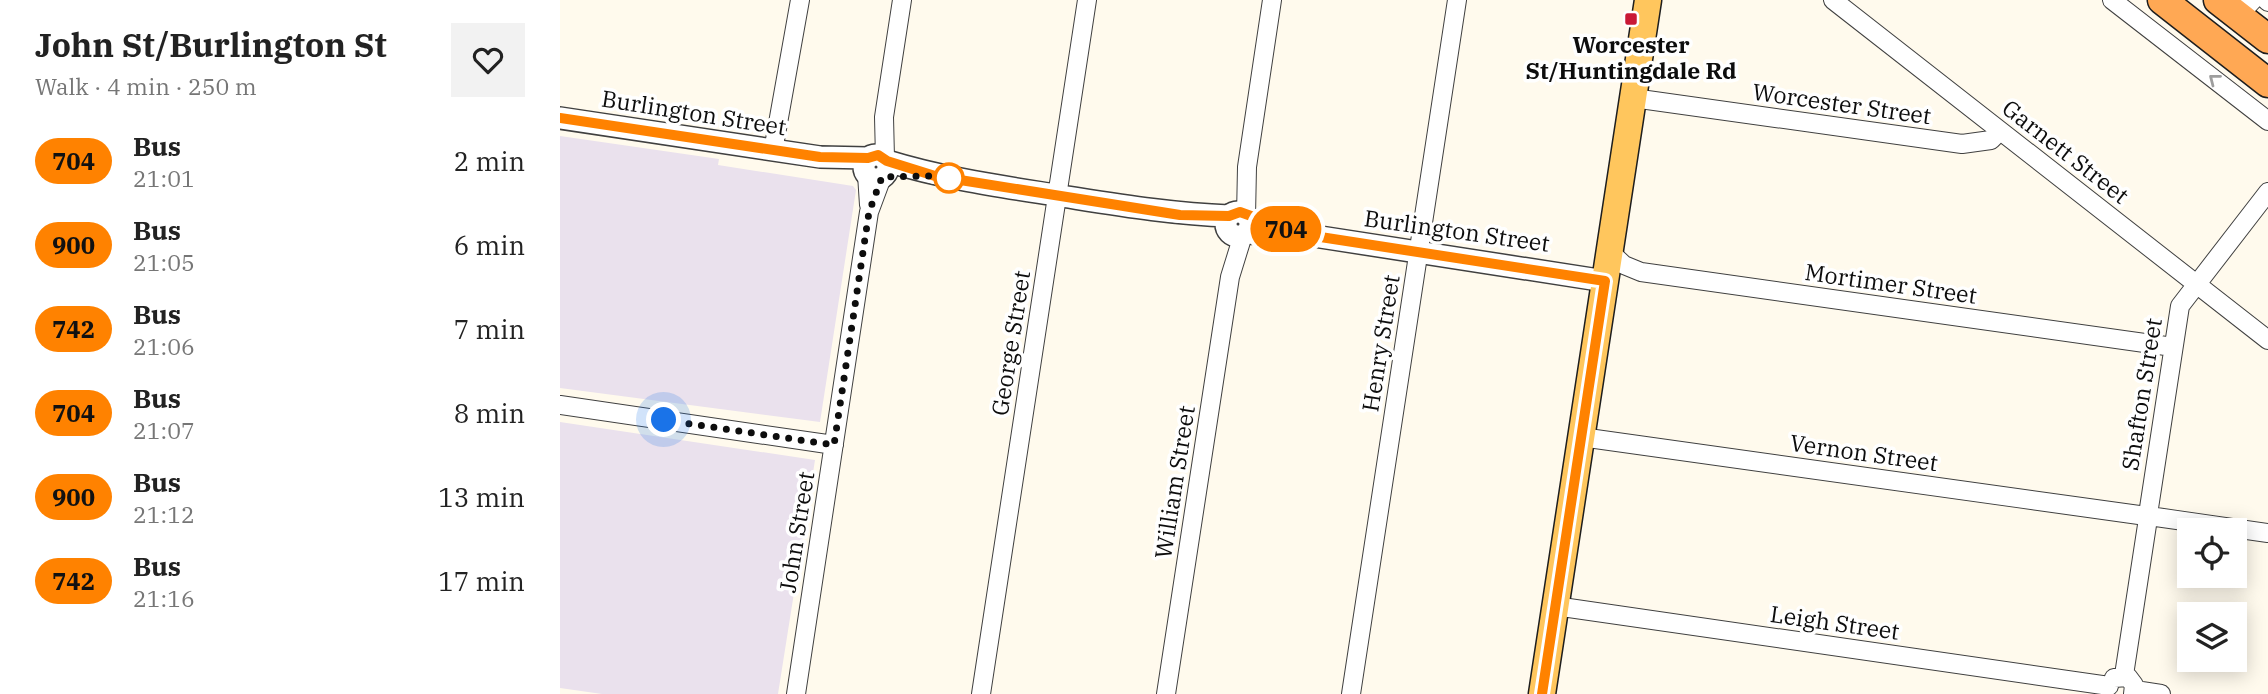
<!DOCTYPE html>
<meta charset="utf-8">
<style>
:root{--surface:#fff;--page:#f2f2f2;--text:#222;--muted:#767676}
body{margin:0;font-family:"IBM Plex Serif",serif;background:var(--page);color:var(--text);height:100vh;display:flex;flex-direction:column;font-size:26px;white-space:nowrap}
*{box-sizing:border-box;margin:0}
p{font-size:23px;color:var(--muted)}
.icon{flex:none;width:38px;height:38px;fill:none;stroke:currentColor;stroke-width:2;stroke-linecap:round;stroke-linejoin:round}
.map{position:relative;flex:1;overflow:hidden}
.panel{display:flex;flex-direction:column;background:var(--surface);width:560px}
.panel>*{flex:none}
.badge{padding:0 14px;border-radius:23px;font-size:24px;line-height:46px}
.controls{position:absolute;left:1617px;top:518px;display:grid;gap:14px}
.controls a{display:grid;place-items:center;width:70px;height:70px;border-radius:0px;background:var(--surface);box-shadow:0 4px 18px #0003;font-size:35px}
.you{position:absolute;width:35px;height:35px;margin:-18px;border:5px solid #fff;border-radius:50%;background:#1a73e8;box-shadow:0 0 0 10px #1a73e833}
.map>.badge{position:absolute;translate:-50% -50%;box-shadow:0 0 0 4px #fff}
.round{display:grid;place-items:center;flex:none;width:74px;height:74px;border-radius:0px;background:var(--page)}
.head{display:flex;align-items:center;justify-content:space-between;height:119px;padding:0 35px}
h1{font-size:33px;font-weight:800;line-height:52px}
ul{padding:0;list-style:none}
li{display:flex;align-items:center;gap:21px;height:84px;padding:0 35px}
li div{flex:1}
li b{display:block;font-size:26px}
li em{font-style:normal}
li .badge{min-width:77px;font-weight:700;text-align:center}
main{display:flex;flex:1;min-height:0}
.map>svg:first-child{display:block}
</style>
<main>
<section class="panel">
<div class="head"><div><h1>John St/Burlington St</h1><p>Walk · 4 min · 250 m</p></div><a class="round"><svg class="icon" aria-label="heart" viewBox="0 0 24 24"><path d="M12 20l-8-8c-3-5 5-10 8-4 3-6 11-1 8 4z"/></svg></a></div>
<ul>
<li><span class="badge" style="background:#ff8200;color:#111">704</span><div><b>Bus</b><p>21:01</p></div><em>2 min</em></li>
<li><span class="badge" style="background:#ff8200;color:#111">900</span><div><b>Bus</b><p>21:05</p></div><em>6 min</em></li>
<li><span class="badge" style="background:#ff8200;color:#111">742</span><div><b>Bus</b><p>21:06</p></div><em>7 min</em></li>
<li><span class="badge" style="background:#ff8200;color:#111">704</span><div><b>Bus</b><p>21:07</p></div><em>8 min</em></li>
<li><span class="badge" style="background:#ff8200;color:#111">900</span><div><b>Bus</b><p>21:12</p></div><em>13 min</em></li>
<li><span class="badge" style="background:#ff8200;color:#111">742</span><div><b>Bus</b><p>21:16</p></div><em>17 min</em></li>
</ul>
</section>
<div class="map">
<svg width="1708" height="694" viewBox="0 0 1708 694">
<rect width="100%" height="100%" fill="#fffaed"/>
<path fill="#eae1ed" d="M 0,136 L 159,159 L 158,165 L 293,186 L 296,190 L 260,422 L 0,388 Z
M 0,422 L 255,460 L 218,694 L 42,694 L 0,688 Z"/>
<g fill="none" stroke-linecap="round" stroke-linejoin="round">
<defs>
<path id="minor" d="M 1273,0 L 1708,340
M 1552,0 L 1708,121
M 1706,0 L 1708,2
M 1678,16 L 1693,0
M 1073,98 L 1402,144 L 1431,140 L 1440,131
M 213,151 L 240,0
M 325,158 L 324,117 L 342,0
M 307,174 L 309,205
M 686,216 L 687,167 L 712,0
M 1049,251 L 1064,265 L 1081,272 L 1613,347
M 0,405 L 274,445
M 1021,437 L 1579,515
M 1589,508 L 1620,306 L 1708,192
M 1596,517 L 1708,533
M 995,606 L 1549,686
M 1564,675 L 1587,525
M 1554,678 L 1568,677 L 1574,685 L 1573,694
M 1575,690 L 1601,694
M 236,694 L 309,212 L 322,177
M 421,694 L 527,0
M 606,694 L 670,277 L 683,235
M 791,694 L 897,0"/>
<path id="tertiary" d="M 0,118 L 260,157 L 308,158
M304 167a12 12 0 1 1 24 0a12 12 0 1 1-24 0Z
M 327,161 C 382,178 438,186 495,195 C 553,204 610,214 669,216
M666 224a12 12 0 1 1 24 0a12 12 0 1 1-24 0Z
M 686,233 L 741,234 L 1045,281"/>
<path id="primary" d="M 982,694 L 1088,0"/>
<path id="trunk" d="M 1602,0 L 1708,83
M 1658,0 L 1708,39"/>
</defs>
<use href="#minor" stroke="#404040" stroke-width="20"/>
<use href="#tertiary" stroke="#404040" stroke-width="24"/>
<use href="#primary" stroke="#1e1e1e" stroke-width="29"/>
<use href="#trunk" stroke="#1e1e1e" stroke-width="31"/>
<use href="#minor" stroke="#fff" stroke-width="18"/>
<use href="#tertiary" stroke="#fff" stroke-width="21"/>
<use href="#primary" stroke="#ffc65d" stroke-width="26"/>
<use href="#trunk" stroke="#ffa854" stroke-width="28"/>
</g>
<defs><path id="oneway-chevron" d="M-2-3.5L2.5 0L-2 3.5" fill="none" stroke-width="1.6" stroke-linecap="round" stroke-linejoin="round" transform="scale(1.75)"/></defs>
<use stroke="#9e9e9e" href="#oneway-chevron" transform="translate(1654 79) rotate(-142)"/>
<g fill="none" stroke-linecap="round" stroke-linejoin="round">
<defs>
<path id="line" d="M 0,118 L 260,157 L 308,158 L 318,155 L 327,161 L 375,176 L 620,215 L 669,216 L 680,212 L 741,234 L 1045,281 L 982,694"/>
</defs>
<use href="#line" stroke="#fff" stroke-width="16"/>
<use href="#line" stroke="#ff8200" stroke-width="10"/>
<path stroke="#0d0d0d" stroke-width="7" stroke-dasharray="0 12.6" d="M 104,420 L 274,445 L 309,212 L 322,177 L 375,176 L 400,180 L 389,178"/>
</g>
<rect fill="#c91935" stroke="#fff" stroke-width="2.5" x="1064" y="12" width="14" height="14" rx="3.5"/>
<circle fill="#fff" stroke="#ff8200" stroke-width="3.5" cx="389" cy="178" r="14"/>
<g text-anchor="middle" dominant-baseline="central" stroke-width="7" stroke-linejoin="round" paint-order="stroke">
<g font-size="23" font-weight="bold" fill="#0d0d0d" stroke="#fff">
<text x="1071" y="44">Worcester<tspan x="1071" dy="26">St/Huntingdale Rd</tspan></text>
</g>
<g font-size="23" fill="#0d0d0d" stroke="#fff">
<text transform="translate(1282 103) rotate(8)">Worcester Street</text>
<text transform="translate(134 112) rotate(9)">Burlington Street</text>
<text transform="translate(1506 151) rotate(38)">Garnett Street</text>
<text transform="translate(897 230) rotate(8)">Burlington Street</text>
<text transform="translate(1331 283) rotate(8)">Mortimer Street</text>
<text transform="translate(450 343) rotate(-81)">George Street</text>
<text transform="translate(820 343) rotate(-81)">Henry Street</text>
<text transform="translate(1581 394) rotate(-81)">Shafton Street</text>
<text transform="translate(1304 452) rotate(8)">Vernon Street</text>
<text transform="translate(614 482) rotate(-81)">William Street</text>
<text transform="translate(236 532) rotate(-81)">John Street</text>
<text transform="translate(1275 622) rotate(8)">Leigh Street</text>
</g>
</g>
</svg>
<div class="controls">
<a><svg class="icon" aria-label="locate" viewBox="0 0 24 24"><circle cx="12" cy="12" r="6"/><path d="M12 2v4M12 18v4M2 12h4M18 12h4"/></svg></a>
<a><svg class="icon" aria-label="layers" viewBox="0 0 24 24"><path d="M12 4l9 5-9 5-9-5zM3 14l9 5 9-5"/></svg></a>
</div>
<div class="you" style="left:104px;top:420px"></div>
<b class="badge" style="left:726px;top:229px;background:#ff8200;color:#111">704</b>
</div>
</main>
